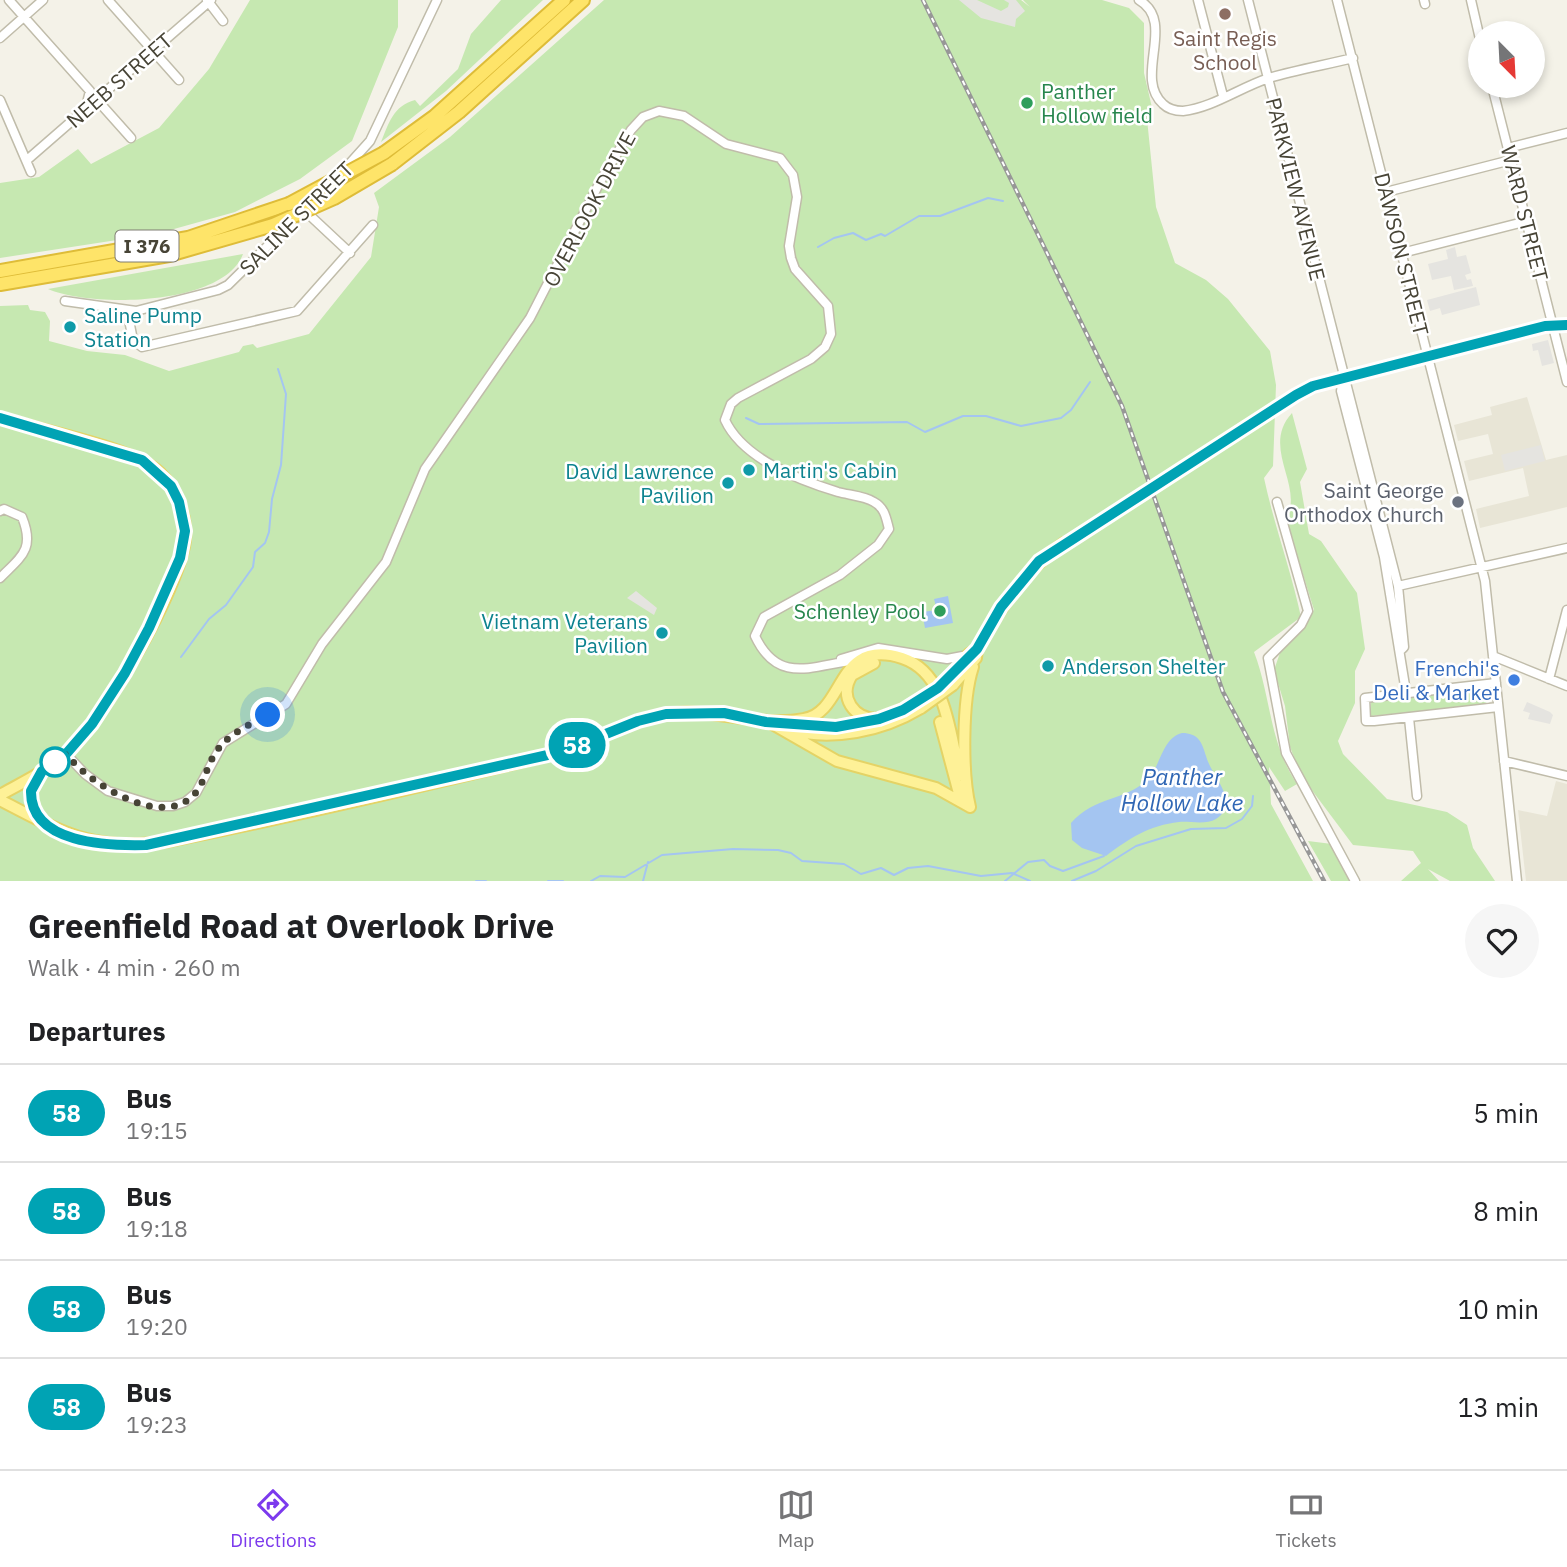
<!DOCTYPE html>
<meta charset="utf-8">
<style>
:root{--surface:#fff;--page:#f6f6f6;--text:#202124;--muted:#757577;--line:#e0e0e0;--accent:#7c3aed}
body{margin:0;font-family:"IBM Plex Sans",sans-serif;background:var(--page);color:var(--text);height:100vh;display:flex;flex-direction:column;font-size:26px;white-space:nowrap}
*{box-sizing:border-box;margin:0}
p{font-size:23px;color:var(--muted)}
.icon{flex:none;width:38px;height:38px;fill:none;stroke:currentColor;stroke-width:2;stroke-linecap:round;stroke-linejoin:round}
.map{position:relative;height:881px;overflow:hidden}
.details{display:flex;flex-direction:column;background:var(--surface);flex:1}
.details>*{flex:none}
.badge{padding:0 14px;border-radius:23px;font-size:24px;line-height:46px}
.needle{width:46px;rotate:156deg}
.controls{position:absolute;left:1468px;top:21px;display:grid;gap:14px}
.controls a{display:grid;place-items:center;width:77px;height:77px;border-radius:50%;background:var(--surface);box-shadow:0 4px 10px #0003;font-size:35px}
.you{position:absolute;width:35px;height:35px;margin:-18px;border:5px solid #fff;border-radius:50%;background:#1a73e8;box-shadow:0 0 0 10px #1a73e833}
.map>.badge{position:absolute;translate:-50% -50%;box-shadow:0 0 0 4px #fff}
h2{padding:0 28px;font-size:26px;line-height:63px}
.round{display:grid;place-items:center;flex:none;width:74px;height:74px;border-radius:37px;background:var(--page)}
.head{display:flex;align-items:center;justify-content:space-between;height:119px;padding:0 28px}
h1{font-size:33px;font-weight:700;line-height:52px}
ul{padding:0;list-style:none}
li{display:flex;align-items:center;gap:21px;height:98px;padding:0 28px;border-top:2px solid var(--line)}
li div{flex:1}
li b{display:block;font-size:26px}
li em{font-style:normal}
li .badge{min-width:77px;font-weight:700;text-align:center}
.menu{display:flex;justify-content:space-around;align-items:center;height:98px;border-top:2px solid var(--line);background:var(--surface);font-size:19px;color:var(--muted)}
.menu a{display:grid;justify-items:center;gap:4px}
.menu .current{color:var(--accent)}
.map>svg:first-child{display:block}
</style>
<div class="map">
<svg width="1567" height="881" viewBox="0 0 1567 881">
<rect width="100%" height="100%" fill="#f4f2e8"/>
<path fill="#e8e5d6" d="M 1527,397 L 1546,460 L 1567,455 L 1567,507 L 1480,528 L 1476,509 L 1529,496 L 1523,468 L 1469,481 L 1464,461 L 1493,454 L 1488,434 L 1458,441 L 1454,425 L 1492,415 L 1490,407 Z
M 1556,781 L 1567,784 L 1567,881 L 1526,881 L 1518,810 L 1547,816 Z"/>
<path fill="#c6e8b1" d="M 250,0 L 398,0 L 398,27 L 352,141 L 300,179 L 235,212 L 156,234 L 0,258 L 0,183 L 39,177 L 78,149 L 91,164 L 159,128 L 209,69 Z
M 501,0 L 543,0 L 446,91 L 381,142 C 389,123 393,106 415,100 L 420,106 L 458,69 L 471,34 Z
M 604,0 L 1021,0 L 1030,7 L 1023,0 L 1102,0 L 1129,8 L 1144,23 L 1144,73 L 1153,112 L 1147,119 L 1156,207 L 1175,263 L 1206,280 L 1228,299 L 1270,351 L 1276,385 L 1273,466 L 1264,478 C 1274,525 1291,570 1301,617 L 1254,652 C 1271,696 1269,743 1297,784 L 1285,791 L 1269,767 L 1271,804 L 1313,881 L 0,881 L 0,306 L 28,305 L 30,310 L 45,312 L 50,321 L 49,341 L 87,351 L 125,355 L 169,371 L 239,352 L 243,346 L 253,344 L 257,348 L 309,334 L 371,257 L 379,207 L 374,193 L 450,137 Z
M 243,254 C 224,306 91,308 48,289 Z
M 1292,413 L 1307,469 L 1300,482 L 1309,534 L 1321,541 L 1357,593 L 1365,649 L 1355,671 L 1355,703 L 1338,741 L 1343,754 L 1387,799 L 1447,812 L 1467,825 L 1473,848 L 1495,881 L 1450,881 L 1428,869 L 1439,881 L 1401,881 L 1421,863 L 1413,851 L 1353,845 L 1302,777 L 1290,747 L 1285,706 L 1274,670 L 1281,650 L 1314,610 L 1286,519 C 1305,486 1260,448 1292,413 Z
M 1480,688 L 1488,692 L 1486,705 L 1371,716 L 1371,701 Z
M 1308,841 L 1332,844 L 1352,881 L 1331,881 Z"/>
<path fill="#e5e4e0" d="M 959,0 L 977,0 L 1001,11 L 1008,7 L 1009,3 L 1004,0 L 1016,0 L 1025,11 L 1016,19 L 1015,27 L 981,18 Z
M 1455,247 L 1457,257 L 1466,255 L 1471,273 L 1465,275 L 1467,280 L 1471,279 L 1473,286 L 1454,290 L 1451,276 L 1432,280 L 1428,264 L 1448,259 L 1446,250 Z
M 1476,287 L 1480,305 L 1442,315 L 1440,308 L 1430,311 L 1427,300 Z
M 1548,340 L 1554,363 L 1542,366 L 1538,350 L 1533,351 L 1532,344 Z
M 1541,445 L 1545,461 L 1505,471 L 1501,455 Z
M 636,591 L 657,608 L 654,615 L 627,598 Z
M 1527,702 L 1550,712 L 1553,715 L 1550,724 L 1528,719 L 1530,713 L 1523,711 Z"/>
<path fill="#a4c5f1" d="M 948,596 L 953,623 L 925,628 L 922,612 L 937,610 L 934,599 Z
M 1182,733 C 1198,733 1202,742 1206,756 C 1210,771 1225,786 1226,801 C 1226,808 1223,815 1216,819 C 1206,825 1190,821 1179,822 C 1150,825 1128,839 1106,856 L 1082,848 L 1072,840 L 1071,823 C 1095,796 1125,801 1147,780 C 1161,766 1162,738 1182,733 Z"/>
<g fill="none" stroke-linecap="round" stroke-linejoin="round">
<path stroke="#a4c5f1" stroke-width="2" d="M 818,247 L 834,238 L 853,233 L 866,240 L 881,234 L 885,236 L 919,216 L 940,216 L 988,198 L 1003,201
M 746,418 L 759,424 L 907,422 L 925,432 L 963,416 L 986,416 L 1021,426 L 1061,418 L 1071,410 L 1090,382
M 181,657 L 209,619 L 226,605 L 253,567 L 255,552 L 265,543 L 269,532 L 272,499 L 281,465 L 286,394 L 278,369
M 476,881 L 486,881
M 548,881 L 563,881
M 591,881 L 600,876 L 625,877 L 662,855 L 733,849 L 778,850 L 791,853 L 802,861 L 844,864 L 861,874 L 881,868 L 894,875 L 908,868 L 928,866 L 981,876 L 1012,873 L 1030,881
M 643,881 L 648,862
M 1005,881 L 1028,862 L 1044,860 L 1050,866 L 1063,871 L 1104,856
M 1072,881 L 1096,871 L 1136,846 L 1191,829 L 1226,828 L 1242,819 L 1252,806 L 1253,796"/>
<defs>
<path id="minor" d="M 9,0 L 90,91 L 85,111
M 108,0 L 179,80
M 207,0 L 223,21
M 1139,0 C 1177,22 1133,77 1163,104 C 1168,109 1175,111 1183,111 C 1212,108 1241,87 1269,78 C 1296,70 1325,65 1353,58
M 1198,0 L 1223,96
M 1248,0 L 1398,586 L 1404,647 L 1401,650
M 1337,0 L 1485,581 L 1517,881
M 1424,0 L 1425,4
M 1471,0 L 1480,39
M 0,38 L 43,0
M 1492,86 L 1567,382
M 0,100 L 31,172
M 98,101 L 131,138
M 1508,148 L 1567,133
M 27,160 L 211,0
M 343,171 L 370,141 L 437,0
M 1386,192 L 1511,160
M 306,208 L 327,187
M 304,210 L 350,253
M 1402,253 L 1527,221
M 65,301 L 136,311 L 218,290 L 228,285 L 297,217
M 127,310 L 133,340 L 142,347 L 297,311 L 373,225
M 1343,378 L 1341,391 L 1384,557 L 1406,692
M 1277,502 L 1308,611 L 1301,625 L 1268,658 L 1286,753 L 1355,881
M 0,511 L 4,509 L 22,517 C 35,549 22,556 0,578
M 1398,586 L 1567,548
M 1493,656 L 1567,686
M 841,659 L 878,648 L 947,659 L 968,655
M 1549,679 L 1567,610
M 1496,683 L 1365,698 L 1366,721 L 1374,721 L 1498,707
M 1409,718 L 1417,796
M 66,754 L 85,774 L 108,791 L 157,806 L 173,806 L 185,802 L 196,793 L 223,743 L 286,704 L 322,644 L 386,562 L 425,469 L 530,318 L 600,182 L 631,130 L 643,117 L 659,111 L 684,116 L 726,144 L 780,158 L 793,175 L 797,197 L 789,246 L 791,258 L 795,269 L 828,306 L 831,334 L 825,347 L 811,359 L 738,398 L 731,404 L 725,420 C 743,459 799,480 838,492 C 849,495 865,496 874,502 C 885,508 886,518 889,529 L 878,545 L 840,575 L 764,617 L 755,636 C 779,687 815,664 858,660
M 1504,761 L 1567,776"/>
<path id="major" d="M 1296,395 L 1313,386 L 1545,326 L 1567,325
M 0,418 C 39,430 133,447 160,473 C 177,490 187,516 185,540 C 179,590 104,718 67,752 C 48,771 23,782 0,795
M 874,663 L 852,675 C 838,697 854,720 879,719
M 949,678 L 969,654 L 977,649
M 953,685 L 976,658 L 977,649 C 1001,607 1023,571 1064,543
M 767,721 L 837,761 L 936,788 L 970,807
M 940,722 L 961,801
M 795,724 C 837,733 880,721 918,702
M 787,730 C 833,741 881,732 921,708
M 41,774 C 28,791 29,805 42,822
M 0,800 C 64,833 94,853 170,841 C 299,815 429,785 557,753 C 595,743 628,719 667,714 C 713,707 758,728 804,719 C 846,712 835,637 902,658 C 947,673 949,732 959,771 L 965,777
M 970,807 C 962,774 962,700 973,667"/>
<path id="highway" d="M 384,153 L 435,116 L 564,0
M 392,164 L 459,112 L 583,0
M 0,271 L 188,238 L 289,204
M 0,284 L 169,255 L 273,225"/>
</defs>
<use href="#minor" stroke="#c0bcaa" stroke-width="11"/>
<use href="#major" stroke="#e4d366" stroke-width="14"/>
<use href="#highway" stroke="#debc38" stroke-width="16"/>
<use href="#minor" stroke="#fff" stroke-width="8"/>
<use href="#major" stroke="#fef197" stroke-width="10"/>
<use href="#highway" stroke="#fee469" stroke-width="12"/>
<defs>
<path id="rail" d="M 923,0 L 1122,406 L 1223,692 L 1324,881"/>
</defs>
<use href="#rail" stroke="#979797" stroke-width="4.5"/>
<use href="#rail" stroke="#fff" stroke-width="2" stroke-dasharray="5" stroke-linecap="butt"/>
<defs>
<path id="major-bridge" d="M 921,700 L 949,678
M 921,708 L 953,685"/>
<path id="highway-bridge" d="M 289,204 L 384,153
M 273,225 L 334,198 L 392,164"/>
</defs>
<use href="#major-bridge" stroke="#e4d366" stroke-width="14" stroke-linecap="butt"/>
<use href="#highway-bridge" stroke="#debc38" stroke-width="16" stroke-linecap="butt"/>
<use href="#major-bridge" stroke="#fef197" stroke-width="10"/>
<use href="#highway-bridge" stroke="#fee469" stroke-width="12"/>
</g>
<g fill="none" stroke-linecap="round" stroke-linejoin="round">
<defs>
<path id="line" d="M 0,418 L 142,460 L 171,486 L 179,502 L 185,531 L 180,558 L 149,628 L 125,673 L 92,724 L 66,754 L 42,771 L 31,791 C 30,844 108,846 146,845 L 561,752 L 638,721 L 666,714 L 724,713 L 766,722 L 836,727 L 879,719 L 903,710 L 938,688 L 977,649 L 1001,607 L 1039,561 L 1296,395 L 1313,386 L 1545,326 L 1567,325"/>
</defs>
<use href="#line" stroke="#fff" stroke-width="16"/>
<use href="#line" stroke="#00a3b4" stroke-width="10"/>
<path stroke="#474436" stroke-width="7" stroke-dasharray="0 12.6" d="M 55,762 L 66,754 C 87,781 155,826 189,799 C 203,789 205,771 213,757 C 225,735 247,726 268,715"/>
</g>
<circle fill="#8d6e63" stroke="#fff" stroke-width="2.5" cx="1225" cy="14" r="7"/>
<g fill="#2e9e5b" stroke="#fff" stroke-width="2.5">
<circle cx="1027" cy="103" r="7"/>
<circle cx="940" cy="611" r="7"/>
</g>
<g fill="#0f9aa8" stroke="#fff" stroke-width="2.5">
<circle cx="70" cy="327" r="7"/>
<circle cx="749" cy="470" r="7"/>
<circle cx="728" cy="483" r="7"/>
<circle cx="662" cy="633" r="7"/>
<circle cx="1048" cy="666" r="7"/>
</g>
<circle fill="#6b7280" stroke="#fff" stroke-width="2.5" cx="1458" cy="502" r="7"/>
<circle fill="#3f7fe0" stroke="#fff" stroke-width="2.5" cx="1514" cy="680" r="7"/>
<circle fill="#fff" stroke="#00a3b4" stroke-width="3.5" cx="55" cy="762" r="14"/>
<g text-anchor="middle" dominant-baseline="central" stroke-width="5" stroke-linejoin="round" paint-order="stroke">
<rect fill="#fff" stroke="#7e7c72" stroke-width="2" x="115.5" y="230.5" width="63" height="31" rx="5"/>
<g font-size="19" font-weight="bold" fill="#474436">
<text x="147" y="246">I 376</text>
</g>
<g font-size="21" fill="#785e54" stroke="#fff">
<text x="1225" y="38">Saint Regis<tspan x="1225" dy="24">School</tspan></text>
</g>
<g font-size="21" fill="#474436" stroke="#fff">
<text transform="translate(119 80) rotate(-41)">NEEB STREET</text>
<text transform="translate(1296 189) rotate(76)">PARKVIEW AVENUE</text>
<text transform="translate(589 209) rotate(-62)">OVERLOOK DRIVE</text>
<text transform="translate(1525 213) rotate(76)">WARD STREET</text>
<text transform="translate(296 218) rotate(-45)">SALINE STREET</text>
<text transform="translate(1402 254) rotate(76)">DAWSON STREET</text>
</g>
<g font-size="21" fill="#27864d" stroke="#fff" text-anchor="start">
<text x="1041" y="91">Panther<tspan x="1041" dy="24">Hollow field</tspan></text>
<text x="926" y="611" text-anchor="end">Schenley Pool</text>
</g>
<g font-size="21" fill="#0d838f" stroke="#fff" text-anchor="start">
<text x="84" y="315">Saline Pump<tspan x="84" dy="24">Station</tspan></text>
<text x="763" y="470">Martin's Cabin</text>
<text x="714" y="471" text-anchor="end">David Lawrence<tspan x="714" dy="24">Pavilion</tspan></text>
<text x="648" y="621" text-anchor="end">Vietnam Veterans<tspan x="648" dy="24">Pavilion</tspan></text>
<text x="1062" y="666">Anderson Shelter</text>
</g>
<g font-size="21" fill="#5b616d" stroke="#fff" text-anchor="end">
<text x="1444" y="490">Saint George<tspan x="1444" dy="24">Orthodox Church</tspan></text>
</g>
<g font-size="21" fill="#366cbe" stroke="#fff" text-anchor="end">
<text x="1500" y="668">Frenchi's<tspan x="1500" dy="24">Deli &amp; Market</tspan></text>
</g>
<g font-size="23" font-style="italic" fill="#2f66b4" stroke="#fff">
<text x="1182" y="776">Panther<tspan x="1182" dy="26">Hollow Lake</tspan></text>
</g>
</g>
</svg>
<div class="controls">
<a><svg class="needle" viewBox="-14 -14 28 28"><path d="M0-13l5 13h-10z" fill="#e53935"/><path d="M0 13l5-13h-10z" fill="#757577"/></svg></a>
</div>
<div class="you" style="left:268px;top:715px"></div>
<b class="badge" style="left:577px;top:745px;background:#00a3b4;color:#fff">58</b>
</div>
<section class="details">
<div class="head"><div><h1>Greenfield Road at Overlook Drive</h1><p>Walk · 4 min · 260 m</p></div><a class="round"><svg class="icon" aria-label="heart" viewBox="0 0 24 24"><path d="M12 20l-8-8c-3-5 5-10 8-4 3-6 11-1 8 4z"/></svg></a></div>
<h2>Departures</h2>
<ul>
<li><span class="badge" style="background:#00a3b4;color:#fff">58</span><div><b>Bus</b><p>19:15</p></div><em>5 min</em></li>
<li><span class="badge" style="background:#00a3b4;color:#fff">58</span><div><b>Bus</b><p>19:18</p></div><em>8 min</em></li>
<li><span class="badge" style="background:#00a3b4;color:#fff">58</span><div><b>Bus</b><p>19:20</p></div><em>10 min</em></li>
<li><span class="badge" style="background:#00a3b4;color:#fff">58</span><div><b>Bus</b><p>19:23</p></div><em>13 min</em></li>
</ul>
</section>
<nav class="menu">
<a class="current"><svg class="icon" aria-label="directions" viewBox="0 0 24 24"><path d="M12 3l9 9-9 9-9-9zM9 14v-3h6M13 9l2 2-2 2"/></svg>Directions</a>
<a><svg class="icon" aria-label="map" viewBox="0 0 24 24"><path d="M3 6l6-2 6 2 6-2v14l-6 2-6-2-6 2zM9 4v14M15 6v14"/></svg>Map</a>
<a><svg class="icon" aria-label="tickets" viewBox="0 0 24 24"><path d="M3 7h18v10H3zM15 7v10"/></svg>Tickets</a>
</nav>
